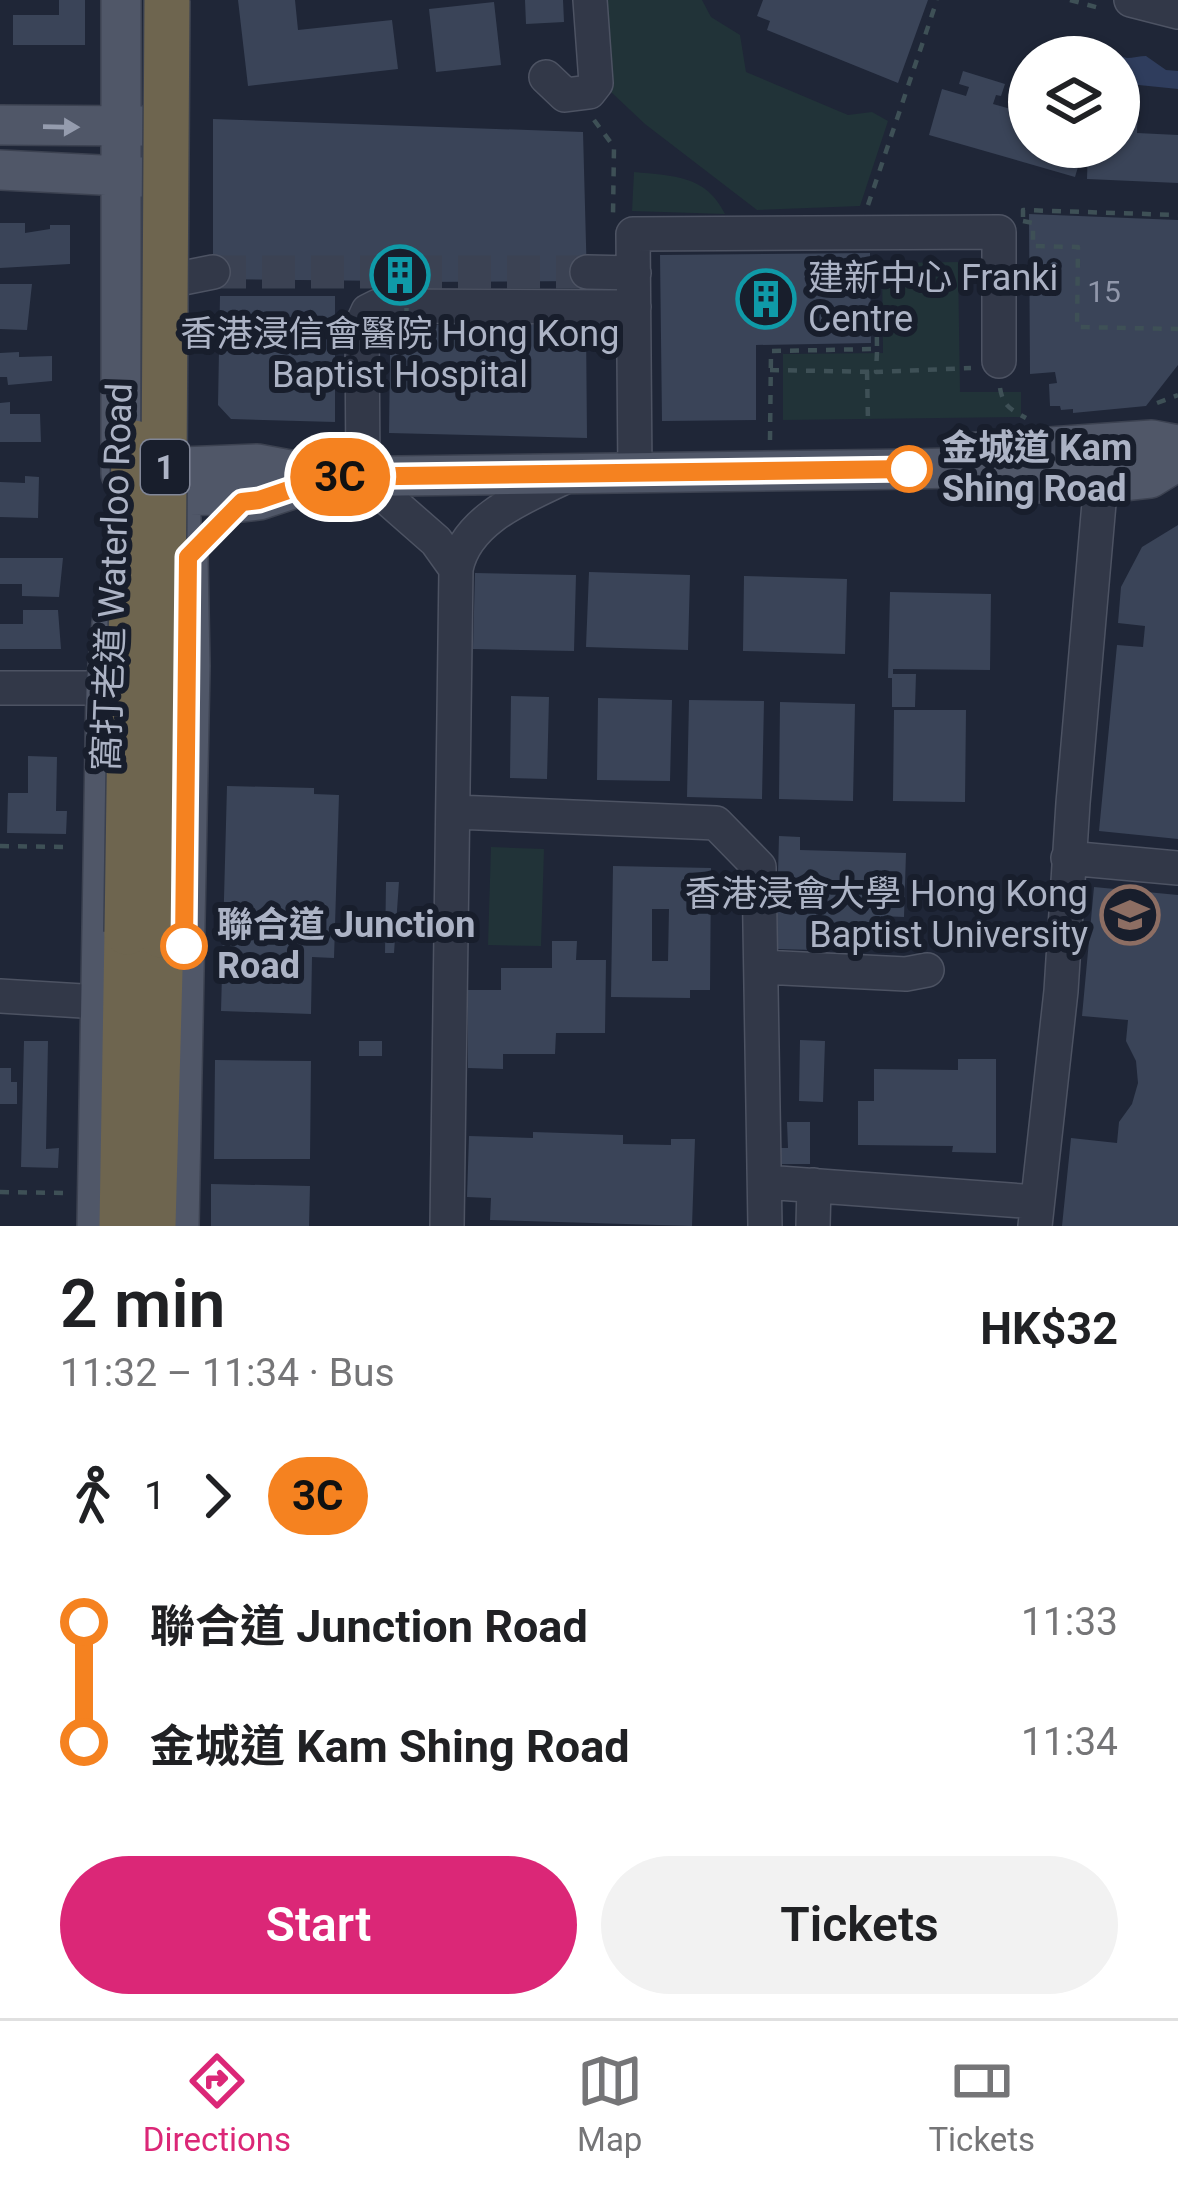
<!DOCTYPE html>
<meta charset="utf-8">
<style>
:root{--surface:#fff;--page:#f2f2f2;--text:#202124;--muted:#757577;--line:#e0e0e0;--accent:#db2777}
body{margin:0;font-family:Roboto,"Noto Sans TC",sans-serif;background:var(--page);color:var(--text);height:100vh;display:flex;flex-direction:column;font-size:45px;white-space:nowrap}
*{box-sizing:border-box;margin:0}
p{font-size:39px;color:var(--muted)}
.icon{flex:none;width:66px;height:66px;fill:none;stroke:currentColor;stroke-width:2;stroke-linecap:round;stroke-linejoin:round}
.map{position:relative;height:1226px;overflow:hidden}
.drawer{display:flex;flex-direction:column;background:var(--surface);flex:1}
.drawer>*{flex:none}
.badge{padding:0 24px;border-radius:39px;font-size:42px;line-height:78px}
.tools{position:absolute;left:1008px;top:36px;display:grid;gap:24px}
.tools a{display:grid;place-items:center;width:132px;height:132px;border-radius:50%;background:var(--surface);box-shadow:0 3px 9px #0004;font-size:60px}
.map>.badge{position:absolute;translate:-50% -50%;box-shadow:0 0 0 6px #fff}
.legs{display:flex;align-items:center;gap:18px;height:132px;padding:0 60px;font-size:39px}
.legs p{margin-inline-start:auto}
.headline{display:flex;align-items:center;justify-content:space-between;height:204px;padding:0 60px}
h1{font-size:66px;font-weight:600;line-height:90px}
.cta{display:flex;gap:24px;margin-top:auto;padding:24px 60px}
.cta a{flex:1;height:138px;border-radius:72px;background:var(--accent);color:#fff;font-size:48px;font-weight:600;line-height:138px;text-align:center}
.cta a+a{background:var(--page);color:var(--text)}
ul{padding:0 60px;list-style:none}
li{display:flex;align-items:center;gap:42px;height:120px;font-size:45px}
li i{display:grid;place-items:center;width:18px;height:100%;margin:0 15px;background:currentColor}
li i::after{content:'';width:30px;height:30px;margin:-15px;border:9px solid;border-radius:50%;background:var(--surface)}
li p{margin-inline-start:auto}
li:first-child i{background:linear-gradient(#0000 50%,currentColor 0)}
li:last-child i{background:linear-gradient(currentColor 50%,#0000 0)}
.menu{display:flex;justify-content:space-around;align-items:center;height:168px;border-top:3px solid var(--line);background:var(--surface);font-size:33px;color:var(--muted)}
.menu a{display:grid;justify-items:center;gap:6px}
.menu .active{color:var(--accent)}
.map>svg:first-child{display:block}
</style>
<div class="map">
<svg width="1178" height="1226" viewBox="0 0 1178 1226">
<rect width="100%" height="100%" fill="#1f2637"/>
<path fill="#213338" d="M 605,0 L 702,0 L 711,17 L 740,35 L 746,72 L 848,115 L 872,112 L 888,121 L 860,206 L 757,210 L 645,124 L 611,92 L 612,58 Z
M 634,172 C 674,176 706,175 725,214 L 632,211 Z
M 958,262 L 960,392 L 1021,392 L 1021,417 L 783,420 L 783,354 L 883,353 L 882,263 Z
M 491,847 L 544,849 L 541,946 L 488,945 Z"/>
<path fill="#2f3d5d" d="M 1085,40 C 1087,41 1124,58 1127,58 C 1133,58 1140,56 1146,56 L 1166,70 L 1178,71 L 1178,89 L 1119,83 L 1119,57 L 1089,57 Z"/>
<path fill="#3a4458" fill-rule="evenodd" d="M 59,0 L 85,0 L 85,45 L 13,45 L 13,15 L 59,15 Z
M 238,0 L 295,0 L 298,30 L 392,20 L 398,69 L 248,86 Z
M 525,0 L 563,0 L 564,22 L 526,24 Z
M 763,0 L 928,0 L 898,83 L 767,30 L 770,21 L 757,16 Z
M 494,2 L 501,65 L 436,72 L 429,9 Z
M 963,71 L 1005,84 L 1001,96 L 996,95 L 993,104 L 1029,114 L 1029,147 L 1084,147 L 1075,177 L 929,135 L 942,89 L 966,96 L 969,87 L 959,84 Z
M 1128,104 L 1138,104 L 1137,133 L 1178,135 L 1178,183 L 1087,179 L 1088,147 L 1119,147 L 1119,110 L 1127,111 Z
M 213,119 L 583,132 L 587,281 L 415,282 L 414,325 L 586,324 L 587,438 L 389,433 L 391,281 L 213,279 Z
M 1029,214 L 1178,220 L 1178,365 L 1146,406 L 1073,413 L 1073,409 L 1061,410 L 1060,406 L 1050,406 L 1049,384 L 1057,383 L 1055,372 L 1030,374 Z
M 0,223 L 25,223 L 25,233 L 50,229 L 50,225 L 70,225 L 70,264 L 0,268 Z
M 870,253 L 871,343 L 756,345 L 756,420 L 662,421 L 660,255 Z
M 0,284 L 32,284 L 27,330 L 0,329 Z
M 220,296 L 335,296 L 335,422 L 231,419 L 218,405 Z
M 19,352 L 19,357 L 52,356 L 52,381 L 8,385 L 7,377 L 0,377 L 0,353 Z
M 10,402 L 10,414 L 40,414 L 41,442 L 0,442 L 0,403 Z
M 25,476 L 39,477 L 38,518 L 0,517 L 0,482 L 25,483 Z
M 1178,525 L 1178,839 L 1099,831 L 1117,645 L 1143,647 L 1145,626 L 1118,623 L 1121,587 L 1142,547 Z
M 0,558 L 63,558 L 59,597 L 22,596 L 22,584 L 0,584 Z
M 589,572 L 690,575 L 688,650 L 586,647 Z
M 475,573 L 576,575 L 574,651 L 473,649 Z
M 744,576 L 847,579 L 845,654 L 743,651 Z
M 890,592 L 991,594 L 990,670 L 893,669 L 893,674 L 916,674 L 915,707 L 892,707 L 892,678 L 888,678 Z
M 23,610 L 58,610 L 61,649 L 0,649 L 0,624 L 23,624 Z
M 511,696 L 549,697 L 547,779 L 510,778 Z
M 598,698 L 672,700 L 670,781 L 597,780 Z
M 689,700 L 764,701 L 762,799 L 687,797 Z
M 780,702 L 855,704 L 853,801 L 779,799 Z
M 894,710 L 966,710 L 965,802 L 893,801 Z
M 28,756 L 57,757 L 56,811 L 67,811 L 66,834 L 7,833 L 8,793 L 28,793 Z
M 227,786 L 314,788 L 314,794 L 339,795 L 334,958 L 312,957 L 311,1014 L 221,1011 Z
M 779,836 L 800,837 L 800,850 L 906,853 L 904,917 L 881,916 L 881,927 L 814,926 L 813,950 L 776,949 Z
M 613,866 L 711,868 L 710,990 L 690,990 L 690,998 L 611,997 ZM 652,909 L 669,909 L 668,961 L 652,961 Z
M 386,882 L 399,882 L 394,953 L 385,953 Z
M 1094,887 L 1178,895 L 1178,1226 L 1062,1226 L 1071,1138 L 1117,1143 L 1119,1122 L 1132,1104 L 1138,1083 L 1136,1061 L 1126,1041 L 1128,1020 L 1082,1016 Z
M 552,941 L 577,941 L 576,960 L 606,960 L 605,1033 L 556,1033 L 555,1054 L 503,1054 L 503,1069 L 468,1068 L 468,990 L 501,990 L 501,968 L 552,968 Z
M 800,1040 L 825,1041 L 823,1102 L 799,1101 Z
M 24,1041 L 48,1041 L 46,1149 L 59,1148 L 58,1168 L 21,1167 Z
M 359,1041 L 382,1041 L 382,1056 L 359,1056 Z
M 958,1059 L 996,1059 L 996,1153 L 952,1152 L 953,1146 L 858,1145 L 858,1101 L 874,1101 L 874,1069 L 958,1070 Z
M 215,1060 L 311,1061 L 310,1159 L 214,1159 Z
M 0,1068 L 11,1068 L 11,1082 L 17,1082 L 17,1104 L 0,1104 Z
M 787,1122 L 810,1122 L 810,1164 L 775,1164 L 775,1148 L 788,1148 Z
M 533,1132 L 623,1135 L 623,1144 L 671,1145 L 671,1139 L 695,1139 L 692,1226 L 490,1220 L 491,1198 L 467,1197 L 469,1136 L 533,1138 Z
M 211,1184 L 310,1186 L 309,1226 L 211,1226 Z"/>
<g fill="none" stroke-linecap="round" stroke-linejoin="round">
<path stroke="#3b4253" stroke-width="33" stroke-dasharray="33 16" stroke-linecap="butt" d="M 213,272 L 587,272"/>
<defs>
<path id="minor" d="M 1131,0 L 1178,12
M 546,77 L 565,95 L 589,92 L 596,83 L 590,0
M 587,272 L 634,273
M 183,278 L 213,272
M 635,474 L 633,234 L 999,232 L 999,361
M 456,569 L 436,541 L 363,477 L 362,324 L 368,311 L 378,306 L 634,307
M 0,688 L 106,688
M 455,812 L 716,823 L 759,867 L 765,1226
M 1068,858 L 1178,868
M 761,967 L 906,974 L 927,970
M 0,996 L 99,1002
M 765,1182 L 1037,1202
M 447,1226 L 456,569 C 466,518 526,496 567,476
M 813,1226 L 814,1185
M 1035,1226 L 1061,991 L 1073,803 L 1103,457"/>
<path id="major" d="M 0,125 L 145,126
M 0,170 L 142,177
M 951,468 L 976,483 L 1104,483 L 1150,478 L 1178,461
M 132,469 L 257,464 L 327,477 L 911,469 L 951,468 L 976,452 L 1152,440 L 1178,445
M 121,474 L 121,0
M 155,496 L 223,495 L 242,502 L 259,500 L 320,480
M 97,1226 L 106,688 L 112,623
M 179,1226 L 190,666 L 188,557 L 181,537 L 181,501"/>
<path id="highway" d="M 122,1226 L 127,932
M 153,1226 L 161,935"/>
</defs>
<use href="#minor" stroke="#4d5363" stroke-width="36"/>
<use href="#major" stroke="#3c4251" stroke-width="42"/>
<use href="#highway" stroke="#3a404f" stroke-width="48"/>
<path stroke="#3e5056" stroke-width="4.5" stroke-dasharray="9 9" stroke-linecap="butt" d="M 1070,0 L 1103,9
M 594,120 L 614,147 L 613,215
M 868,205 L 937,0
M 1023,217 L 1023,210 L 1178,215
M 1023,221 L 1033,223 L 1033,246 L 1078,247 L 1077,327 L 1178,329
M 877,352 L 876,372 L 971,368
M 770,370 L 876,372
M 867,371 L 868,423
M 1000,388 C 1003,406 1010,409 1026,418
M 1157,403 L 1178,395
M 770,440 L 771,351 L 877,349 L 876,259
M 0,846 L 70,847
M 0,1192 L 66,1193"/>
<use href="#minor" stroke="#323848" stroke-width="33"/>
<use href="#major" stroke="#505768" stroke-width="39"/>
<use href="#highway" stroke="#6e654f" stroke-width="45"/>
<defs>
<path id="highway-bridge" d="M 127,932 L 134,443
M 161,935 L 167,0"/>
</defs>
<use href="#highway-bridge" stroke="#3a404f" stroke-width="48" stroke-linecap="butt"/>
<path stroke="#3e5056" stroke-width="4.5" stroke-dasharray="9 9" stroke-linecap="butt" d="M 406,335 L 407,282"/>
<use href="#highway-bridge" stroke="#6e654f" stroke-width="45"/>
</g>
<defs><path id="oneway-solid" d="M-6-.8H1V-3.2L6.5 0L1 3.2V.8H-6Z" transform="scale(3)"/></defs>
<use fill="#959cae" href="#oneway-solid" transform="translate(61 127) rotate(1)"/>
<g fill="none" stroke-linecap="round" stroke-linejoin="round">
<defs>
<path id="line-1" d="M 184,946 L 188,557 L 242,502 L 259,500 L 327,477 L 909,469"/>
</defs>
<use href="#line-1" stroke="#fff" stroke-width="27"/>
<use href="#line-1" stroke="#f58220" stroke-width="18"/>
</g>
<defs>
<symbol id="building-ring" viewBox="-11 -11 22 22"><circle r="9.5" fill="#181e2c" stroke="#0f9aa8" stroke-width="1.5"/><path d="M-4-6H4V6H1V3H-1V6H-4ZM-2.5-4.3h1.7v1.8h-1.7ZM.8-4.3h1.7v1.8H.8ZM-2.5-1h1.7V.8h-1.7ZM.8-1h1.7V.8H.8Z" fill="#0f9aa8"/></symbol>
<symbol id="university-ring" viewBox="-11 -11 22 22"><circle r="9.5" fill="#181e2c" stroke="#8d6e63" stroke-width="1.5"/><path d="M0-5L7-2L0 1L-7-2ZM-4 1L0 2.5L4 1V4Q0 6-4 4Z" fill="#8d6e63"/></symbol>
</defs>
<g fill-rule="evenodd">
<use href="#building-ring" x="367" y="242" width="66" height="66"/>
<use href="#building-ring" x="733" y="266" width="66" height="66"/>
<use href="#university-ring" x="1097" y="882" width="66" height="66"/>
</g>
<g fill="#fff" stroke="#f58220" stroke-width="6">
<circle cx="909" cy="469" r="21"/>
<circle cx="184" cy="946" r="21"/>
</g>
<g text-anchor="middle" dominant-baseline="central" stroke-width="12" stroke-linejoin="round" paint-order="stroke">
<g font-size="30" fill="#9097aa">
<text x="1104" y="291">15</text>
</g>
<rect fill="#181e2c" stroke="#808697" stroke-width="3" x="141" y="440" width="48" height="54" rx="9"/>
<g font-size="33" font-weight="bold" fill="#acb3c5">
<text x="165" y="467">1</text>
</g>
<g font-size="36" fill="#acb3c5" stroke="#181e2c" text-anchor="start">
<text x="808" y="278">建新中心 Franki<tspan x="808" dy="41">Centre</tspan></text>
<text x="400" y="334" text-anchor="middle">香港浸信會醫院 Hong Kong<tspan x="400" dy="41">Baptist Hospital</tspan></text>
<text x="1088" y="894" text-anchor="end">香港浸會大學 Hong Kong<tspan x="1088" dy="41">Baptist University</tspan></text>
</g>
<g font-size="36" font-weight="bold" fill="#acb3c5" stroke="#181e2c" text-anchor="start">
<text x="942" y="448">金城道 Kam<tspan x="942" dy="41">Shing Road</tspan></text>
<text x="217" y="925">聯合道 Junction<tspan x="217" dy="41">Road</tspan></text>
</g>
<g font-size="36" fill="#acb3c5" stroke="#181e2c">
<text transform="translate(113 577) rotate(-88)">窩打老道 Waterloo Road</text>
</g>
</g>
</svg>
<div class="tools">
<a><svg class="icon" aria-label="layers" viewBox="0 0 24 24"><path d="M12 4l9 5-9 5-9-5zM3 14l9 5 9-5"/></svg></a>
</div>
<b class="badge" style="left:340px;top:477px;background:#f58220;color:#111">3C</b>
</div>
<section class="drawer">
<div class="headline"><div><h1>2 min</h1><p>11:32 – 11:34 · Bus</p></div><b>HK$32</b></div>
<div class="legs"><svg class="icon" aria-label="walk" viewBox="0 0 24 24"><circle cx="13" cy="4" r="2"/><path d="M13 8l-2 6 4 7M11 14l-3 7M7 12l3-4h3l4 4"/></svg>1<svg class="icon" aria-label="forward" viewBox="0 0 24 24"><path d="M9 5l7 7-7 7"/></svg><b class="badge" style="background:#f58220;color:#111">3C</b></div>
<ul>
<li><i style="color:#f58220"></i><b>聯合道 Junction Road</b><p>11:33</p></li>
<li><i style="color:#f58220"></i><b>金城道 Kam Shing Road</b><p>11:34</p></li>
</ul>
<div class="cta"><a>Start</a><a>Tickets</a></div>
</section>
<nav class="menu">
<a class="active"><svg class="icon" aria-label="directions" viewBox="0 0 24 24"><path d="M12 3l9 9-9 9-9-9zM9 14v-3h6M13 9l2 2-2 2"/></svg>Directions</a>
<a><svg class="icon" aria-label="map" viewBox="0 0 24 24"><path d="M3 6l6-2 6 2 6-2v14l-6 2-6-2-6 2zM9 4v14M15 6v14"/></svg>Map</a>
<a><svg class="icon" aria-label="tickets" viewBox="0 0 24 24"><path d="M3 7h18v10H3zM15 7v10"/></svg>Tickets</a>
</nav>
